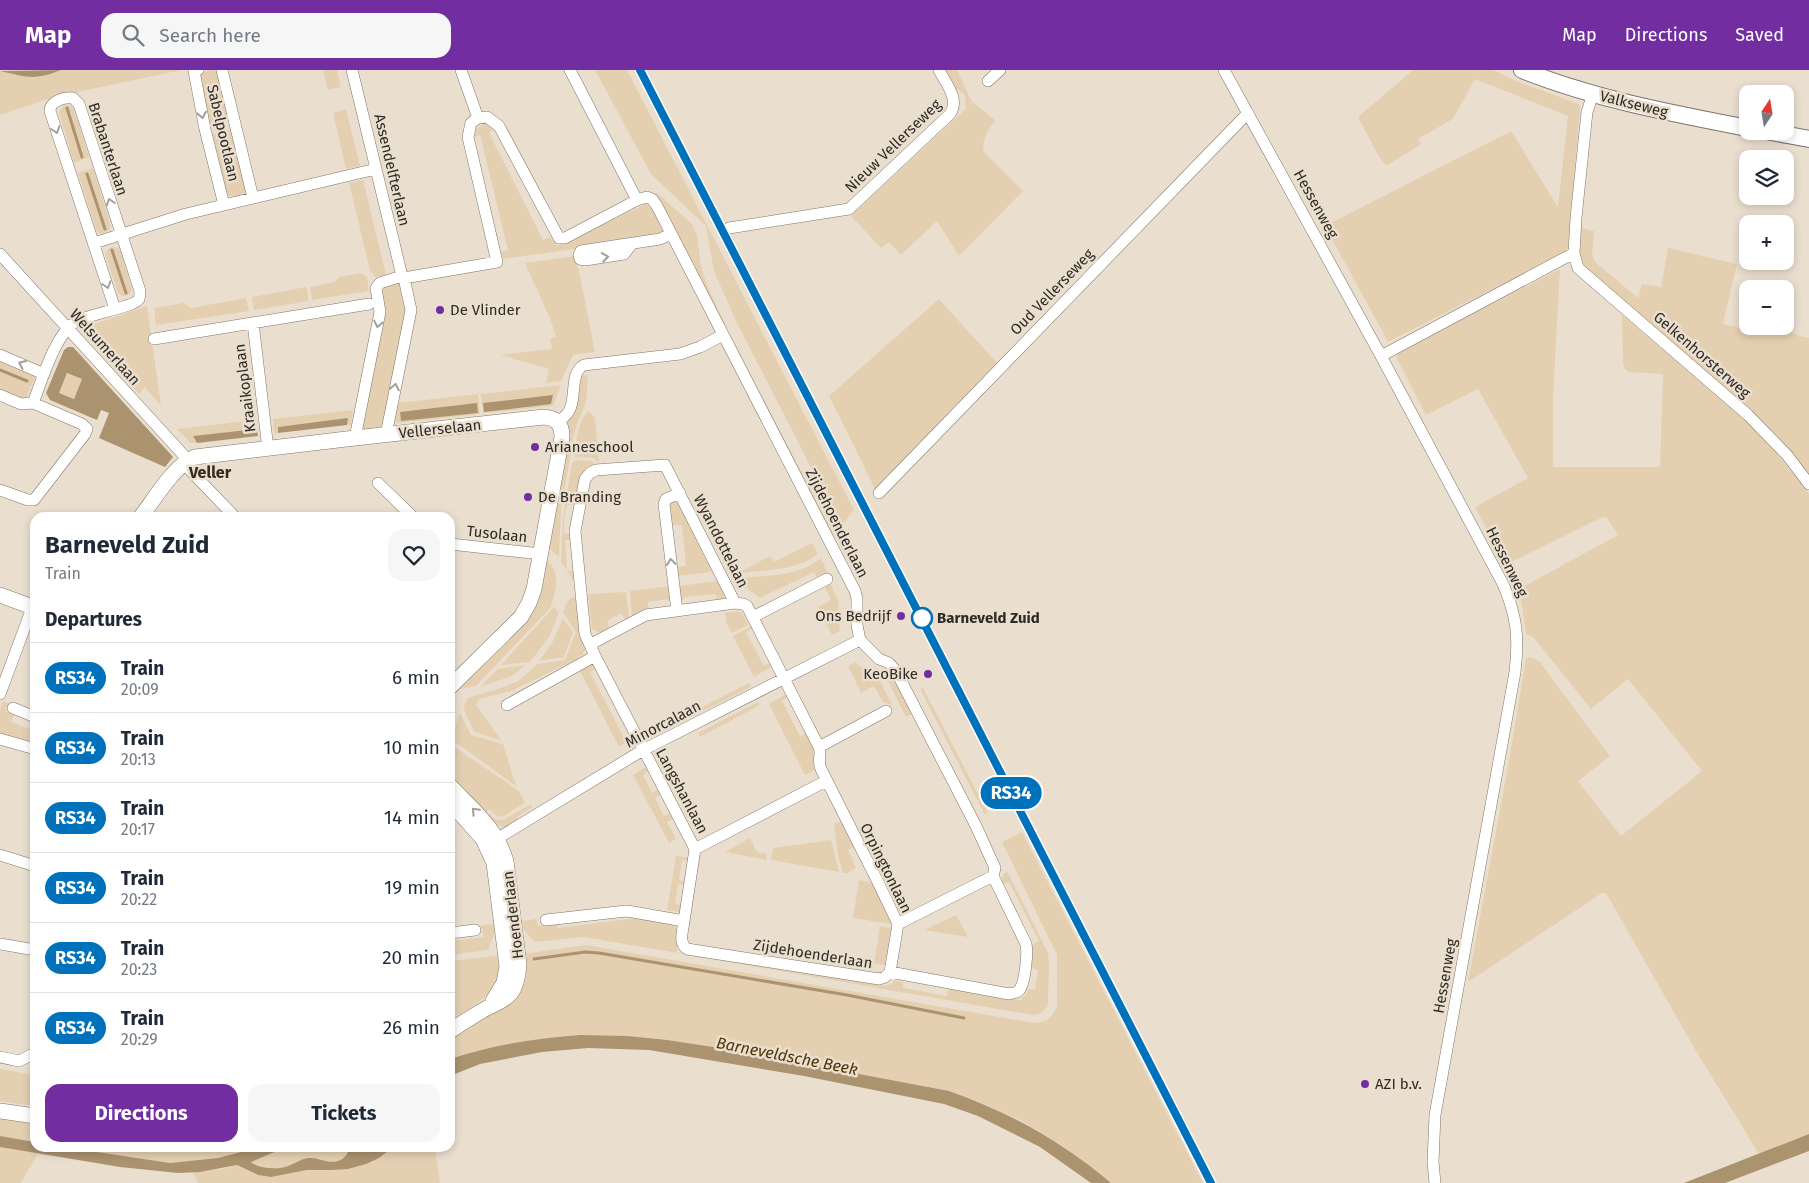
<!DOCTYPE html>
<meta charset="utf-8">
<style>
:root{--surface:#fff;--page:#f6f6f7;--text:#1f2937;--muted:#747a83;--line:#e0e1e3;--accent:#722da1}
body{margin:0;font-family:"Fira Sans",sans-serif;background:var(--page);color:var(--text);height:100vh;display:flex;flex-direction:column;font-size:19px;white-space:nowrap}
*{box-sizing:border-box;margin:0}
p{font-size:16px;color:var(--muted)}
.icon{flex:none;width:28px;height:28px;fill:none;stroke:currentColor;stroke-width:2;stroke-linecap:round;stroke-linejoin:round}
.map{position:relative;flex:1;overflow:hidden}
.drawer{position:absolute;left:30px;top:442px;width:425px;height:640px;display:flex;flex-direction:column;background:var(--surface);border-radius:15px;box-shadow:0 2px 8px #0003}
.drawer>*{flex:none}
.badge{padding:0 10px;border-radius:16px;font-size:18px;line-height:32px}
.needle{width:32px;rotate:12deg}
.tools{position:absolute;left:1739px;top:15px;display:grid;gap:10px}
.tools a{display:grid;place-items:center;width:55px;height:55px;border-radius:10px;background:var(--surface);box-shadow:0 2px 8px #0003;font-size:25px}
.map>.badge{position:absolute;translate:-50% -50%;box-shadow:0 0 0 2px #fff}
h2{padding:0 15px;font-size:19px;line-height:45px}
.round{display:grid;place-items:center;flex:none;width:52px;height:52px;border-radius:15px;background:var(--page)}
.overview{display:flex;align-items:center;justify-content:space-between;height:85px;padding:0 15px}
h1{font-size:24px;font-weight:700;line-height:38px}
.primary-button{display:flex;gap:10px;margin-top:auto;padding:10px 15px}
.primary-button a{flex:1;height:58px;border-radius:15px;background:var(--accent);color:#fff;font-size:20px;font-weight:700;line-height:58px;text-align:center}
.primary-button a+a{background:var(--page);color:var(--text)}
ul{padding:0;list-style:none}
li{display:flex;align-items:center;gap:15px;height:70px;padding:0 15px;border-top:1px solid var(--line)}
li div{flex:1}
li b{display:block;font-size:19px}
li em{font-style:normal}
li .badge{min-width:55px;font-weight:700;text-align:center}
header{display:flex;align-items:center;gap:30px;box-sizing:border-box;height:70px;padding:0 25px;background:var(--accent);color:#fff}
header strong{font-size:24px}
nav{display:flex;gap:28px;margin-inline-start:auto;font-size:18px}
.search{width:350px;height:45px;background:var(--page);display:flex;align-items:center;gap:12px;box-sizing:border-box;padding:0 18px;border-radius:15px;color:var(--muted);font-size:19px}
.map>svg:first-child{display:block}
</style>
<header>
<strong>Map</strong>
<div class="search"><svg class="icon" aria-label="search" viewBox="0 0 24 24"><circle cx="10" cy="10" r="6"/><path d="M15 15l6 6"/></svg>Search here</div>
<nav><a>Map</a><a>Directions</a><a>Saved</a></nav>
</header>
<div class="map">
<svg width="1809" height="1113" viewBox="0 0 1809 1113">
<rect width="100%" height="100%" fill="#eadfcf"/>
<path fill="#e4d0b1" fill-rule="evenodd" d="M 61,0 L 182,0 L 54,27 L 0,45 L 0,1 C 27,7 34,11 61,0 Z
M 208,0 L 217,1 L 231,50 L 210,55 L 198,8 L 200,4 Z
M 323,0 L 337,0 L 341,17 L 328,20 Z
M 595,0 L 627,0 L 854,440 L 841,456 L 738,255 L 720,215 L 714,201 L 706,156 L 651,104 Z
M 945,0 L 957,0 L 972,32 L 966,38 L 965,25 L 955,18 Z
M 1413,0 L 1493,0 L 1521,13 L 1579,34 L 1580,38 L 1568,179 L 1563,183 L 1388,272 L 1325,156 L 1511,61 L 1558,137 L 1568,46 L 1475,9 L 1453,49 L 1418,69 L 1421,74 L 1386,96 L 1377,83 L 1358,47 Z
M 973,32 L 996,51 C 986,60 984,68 983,81 L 1023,121 L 959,186 L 937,151 L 901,185 L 889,172 L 881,178 L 851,146 Z
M 68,35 L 73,37 L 89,87 L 74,93 L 59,42 L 63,36 Z
M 346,39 L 360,96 L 346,99 L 333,43 Z
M 483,54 L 492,55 L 494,59 L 489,63 L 543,170 L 550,167 L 557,176 L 646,134 L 652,138 L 664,160 L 656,166 L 638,170 L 503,189 L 501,182 L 508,180 L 480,65 L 474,67 L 475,60 Z
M 232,59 L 246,120 C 242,126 235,128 228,125 L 227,123 L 213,64 Z
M 93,98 L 111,156 L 109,161 L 100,164 L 96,160 L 78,103 Z
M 363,110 L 386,205 L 375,207 L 370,200 L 349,113 Z
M 657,123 L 692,154 C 700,168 698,180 701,196 C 706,217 718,238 727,257 L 726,260 L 659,128 L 654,124 Z
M 1581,158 L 1594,161 L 1592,185 L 1595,192 L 1638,228 L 1642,214 L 1661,217 L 1668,178 L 1737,194 L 1723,254 L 1760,263 L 1765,256 C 1781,256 1794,266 1809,268 L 1809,407 L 1583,199 L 1579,179 Z
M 114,177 L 120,179 L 132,219 C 130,225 128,226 122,226 L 118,223 L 105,184 L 109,178 Z
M 575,186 L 579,201 L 595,282 L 573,285 L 561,311 L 546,313 L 549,299 L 500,285 L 552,279 L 550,269 L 556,267 L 551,251 L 525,193 Z
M 1560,199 L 1553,327 L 1553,397 L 1660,397 L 1663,304 L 1629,302 L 1625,299 L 1623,293 L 1622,245 L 1749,353 L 1768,372 L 1809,424 L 1809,1064 L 1759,1084 L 1696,981 L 1606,823 L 1602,823 L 1468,912 L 1509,691 L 1526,588 L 1530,587 L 1539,591 L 1610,686 L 1578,711 L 1621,766 L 1702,701 L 1628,609 L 1591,639 L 1533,567 L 1526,564 L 1522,535 L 1517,520 L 1618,465 L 1607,448 L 1603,447 L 1505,495 L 1475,437 L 1528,408 L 1478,319 L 1426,345 L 1396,287 L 1398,282 Z
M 361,203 L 367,207 L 369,221 L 312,230 L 310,217 L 335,212 L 339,207 Z
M 397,212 L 402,215 L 407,240 L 383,358 L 362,360 L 381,219 Z
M 306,217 L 309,231 L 254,240 L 252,227 Z
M 246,228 L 249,241 L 156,255 L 154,238 L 184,233 L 191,238 Z
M 939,229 L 997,293 L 875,419 L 829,326 Z
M 147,236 L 161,336 L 145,317 L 139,324 L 83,262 L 85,257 Z
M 730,264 L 833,463 L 833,467 L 729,265 Z
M 0,290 L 36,305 L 25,330 L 0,319 Z
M 67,303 L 82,309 L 74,329 L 59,323 Z
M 588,305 L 586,332 L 577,354 L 572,372 L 565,370 L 566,354 L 580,306 Z
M 561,315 L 553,336 L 483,343 L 481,324 Z
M 478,324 L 480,344 L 397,353 L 394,349 L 397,333 ZM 477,334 L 478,343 L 401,350 L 400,342 Z
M 353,340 L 351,355 L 347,355 L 348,349 L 278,357 L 278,363 L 274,364 L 273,349 Z
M 589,341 L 595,348 L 599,393 L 593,388 L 575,387 L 574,385 C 576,373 578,348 589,341 Z
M 256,350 L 257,359 L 193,366 L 197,373 L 191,373 L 177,359 Z
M 565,374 L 572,377 L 561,439 L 559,487 L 550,479 L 550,475 Z
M 575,390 L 591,391 L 594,393 L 594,396 L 576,435 L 567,435 L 564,447 L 564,463 L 571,464 L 571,470 L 565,470 L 567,501 L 575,501 L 576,515 L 561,491 L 563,447 L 572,393 Z
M 674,432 L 678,432 L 712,502 L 677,506 L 676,497 L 686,496 L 682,455 L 671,455 L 669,436 L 670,433 Z
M 812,473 L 818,484 C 796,501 764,500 738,503 L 770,486 L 774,492 Z
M 821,488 L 828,504 L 818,509 L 814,502 L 760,528 L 745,517 L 740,508 C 767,505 799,507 821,488 Z
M 545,490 C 562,498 556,524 550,538 L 476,616 L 461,619 L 456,618 L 495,581 Z
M 717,511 L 725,524 L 723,529 L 717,532 L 716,524 L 684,527 L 683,530 L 680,531 L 679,516 Z
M 830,513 L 839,532 L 838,545 L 840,561 L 832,565 L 818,537 L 831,530 L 825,517 Z
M 672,516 L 674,532 L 670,532 L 669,529 L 648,532 L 648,540 L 632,547 L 630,521 Z
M 626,522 L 629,548 L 626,550 L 621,543 L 607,551 L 610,558 L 600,563 L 592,559 L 588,524 Z
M 572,527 L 576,529 L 581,567 L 585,579 L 583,584 L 575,590 L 511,621 L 479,629 L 476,635 L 501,670 L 474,662 L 463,638 L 468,628 L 504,617 L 520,610 L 537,594 L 565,590 L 576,562 L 563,542 L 567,532 Z
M 554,537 L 559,542 L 549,567 L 530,592 L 501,595 Z
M 739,541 L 742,543 L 748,555 L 732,563 L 726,553 L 725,543 Z
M 563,549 L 573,562 L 564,587 L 539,591 L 552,573 Z
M 752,556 L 753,558 L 746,562 L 764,596 L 771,593 L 773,596 L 754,607 L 733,566 Z
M 856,592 L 864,601 L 879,609 L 892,635 L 883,632 L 874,616 L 861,623 L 848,596 Z
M 591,594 L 596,599 L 590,602 L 625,670 L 631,667 L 633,669 L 619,677 L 579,599 Z
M 526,595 L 512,606 L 480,617 L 498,599 Z
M 888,599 L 892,604 L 912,644 L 906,647 L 885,605 Z
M 749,613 L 751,617 L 689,648 L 687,645 Z
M 923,618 L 988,743 L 985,745 L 920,619 Z
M 786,624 L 788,627 L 782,631 L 800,666 L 807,663 L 816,681 L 813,693 L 815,700 L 805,705 L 769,634 Z
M 3,631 L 8,633 L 6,641 L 14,645 L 11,652 L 35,661 L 35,676 L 0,665 L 0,639 Z
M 758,632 L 760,635 L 700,667 L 698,663 Z
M 460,643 L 471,665 L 503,674 L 516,716 L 451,669 Z
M 450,674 L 519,721 L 525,733 L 502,747 L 497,746 L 489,739 L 484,744 L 450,708 Z
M 647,696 L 649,701 L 643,705 L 652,723 L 659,719 L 662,724 L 655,728 L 664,746 L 671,743 L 674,748 L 667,752 L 676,769 L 669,773 L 633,705 Z
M 531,734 L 532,737 L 517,747 L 518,750 L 505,757 L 495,755 L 487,746 L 489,744 L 497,750 L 503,750 Z
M 841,751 L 854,777 L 848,780 L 856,798 L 847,803 L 843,803 L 838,786 L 834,754 Z
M 1022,762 L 1203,1113 L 1111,1113 L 1063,1076 L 1020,1050 L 981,1033 L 949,1021 L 580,965 C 537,968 491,975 450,989 L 450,967 L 472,955 L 523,884 L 586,875 L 1034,953 L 1045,951 L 1052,946 L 1057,936 L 1057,885 L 1002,772 Z
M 750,768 L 757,782 L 767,784 L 766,790 L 725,782 Z
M 831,770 L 839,802 L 771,790 L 773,778 Z
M 676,786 L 691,788 L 690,791 L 682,790 L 679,810 L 687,812 L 686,815 L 678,814 L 675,834 L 683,836 L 680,842 L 667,840 Z
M 1007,801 L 1048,883 L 1049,893 L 1048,934 C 1046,941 1040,944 1033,945 L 688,885 L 685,883 L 886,916 L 893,913 L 894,910 L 903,912 L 903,918 L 947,926 L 948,919 L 1021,930 L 1026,924 L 1028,919 L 1035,919 L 1038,900 L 1031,897 L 1033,882 L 1032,875 L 1039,871 L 1009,812 L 1002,814 L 1001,811 L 1004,803 Z
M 859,810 L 873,813 L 892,854 L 853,848 Z
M 956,845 L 968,867 L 924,860 Z
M 641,848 C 650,850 675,850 677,860 C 679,866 676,876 677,883 L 584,867 L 534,872 L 522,857 L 520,851 L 536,849 L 538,856 L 558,855 L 558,858 L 627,849 Z
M 498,854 L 488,880 L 450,885 L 450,871 L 484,867 L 481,855 Z
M 880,856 L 892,858 L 885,895 L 874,894 Z
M 503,885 C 502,922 479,933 450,950 L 450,891 Z
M 0,999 L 35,1005 L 35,1036 L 0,1031 Z
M 0,1047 L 35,1052 L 35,1072 L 0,1066 Z
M 0,1077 L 38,1083 L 21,1113 L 0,1113 Z
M 70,1078 L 256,1078 L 218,1088 L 170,1093 Z
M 284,1078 L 350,1078 C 347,1084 345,1089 338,1091 C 328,1094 319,1089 310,1088 C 302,1088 295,1093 288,1096 C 277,1100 259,1099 251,1091 Z
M 392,1078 L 435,1078 L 440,1113 L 198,1113 L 193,1102 L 222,1099 L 237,1095 L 258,1105 L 271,1107 L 307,1100 L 332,1100 L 379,1088 Z"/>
<path fill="#ab936f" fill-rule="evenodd" d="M 61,0 C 34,11 27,7 0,1 Z
M 68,277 L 73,277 L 173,387 L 165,397 L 99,368 L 109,343 L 101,340 L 97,350 L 50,330 L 46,323 L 64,280 ZM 67,303 L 82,309 L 74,329 L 59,323 Z
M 553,325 L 551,334 L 484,342 L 483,333 Z
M 477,333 L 478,343 L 401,351 L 400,342 Z
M 348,348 L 347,355 L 278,363 L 278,357 Z
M 257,359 L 258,366 L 197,373 L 193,366 Z
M 580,965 L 627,966 L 667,970 L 726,979 L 949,1021 C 1011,1043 1061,1071 1111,1113 L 1091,1113 L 1040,1077 L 978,1046 L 944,1034 L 804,1006 L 649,980 L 588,978 L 542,982 L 480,994 L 450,1006 L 450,989 C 491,975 537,968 580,965 Z
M 1809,1064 L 1809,1081 L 1725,1113 L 1684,1113 Z
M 0,1066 L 35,1072 L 35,1078 L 70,1078 L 170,1093 L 218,1088 L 256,1078 L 284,1078 L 251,1092 C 259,1099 278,1100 288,1096 C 296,1093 302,1088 310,1088 C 320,1088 328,1094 338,1091 C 345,1089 347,1084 350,1078 L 392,1078 L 379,1088 L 366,1094 L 348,1099 L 332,1100 L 307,1100 L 271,1107 L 258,1105 L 237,1095 L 200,1102 L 178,1103 L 120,1097 L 0,1077 Z"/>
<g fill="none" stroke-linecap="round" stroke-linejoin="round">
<path stroke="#ab936f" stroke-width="3" d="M 67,38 L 82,87
M 87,104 L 105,159
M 112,180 L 126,223
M 0,300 L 27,311
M 534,889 L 585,882 L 599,883 L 847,925 L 964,948"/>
<defs>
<path id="minor" d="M 198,0 L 194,1 L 205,59 L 224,135
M 222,0 L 253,128
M 352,0 L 402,206 L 404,208 L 411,240 L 386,365
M 1224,0 L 1381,286 L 1503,514 C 1517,546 1519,568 1515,602 L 1435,1045 L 1433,1092 L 1435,1113
M 988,11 L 1000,0
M 1593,24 L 1587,42 L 1576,148 L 1574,183 L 1578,198 L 1748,345 L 1787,385 L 1809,414
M 478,48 L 487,47 L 499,56 L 559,168 L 565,168 L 637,130
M 729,158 L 849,139 L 950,44 C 960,29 946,14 939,0
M 94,173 L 186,144 L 376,99
M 631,175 L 624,184 L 585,190 L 580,189 L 579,185 L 581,181 L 660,169 L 671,164
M 0,184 L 188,390
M 404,208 L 497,192 L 468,67 L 471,53 L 478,48 L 461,0
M 253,253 L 268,379
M 154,269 L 369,234
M 0,285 L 44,304
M 1381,286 L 1574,183
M 0,325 L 21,334 L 33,333
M 557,352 C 562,349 566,346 569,341 C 577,328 569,303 584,295 L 680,284 L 700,277 L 723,265
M 355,368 L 380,242 L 376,218 L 380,213 L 402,206
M 184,394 L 236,448
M 378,413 L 414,448
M 0,420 L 28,430 L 34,430 L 85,364 L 87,359 L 82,354 L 33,333 C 42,310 55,265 75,252 C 85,245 135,237 139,229 C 140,226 140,223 140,221 L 79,34 L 73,28 C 64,27 50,31 50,41 L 115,239
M 879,423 L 1248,43
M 450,474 L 541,484
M 677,541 L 664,434 L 666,429 L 680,423
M 753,547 L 827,509
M 591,574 L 646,545 L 735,533 L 743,534 L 747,536 L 819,677 C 822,685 817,691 821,699 L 877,810 L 898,854 L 890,902
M 0,624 L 32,538
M 507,635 L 595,586
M 13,638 L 35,647
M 0,669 L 35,679
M 819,677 L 886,641
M 490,773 L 643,680 L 860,570
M 695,779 L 826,711
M 0,785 L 35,796
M 546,850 L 626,841 L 633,842 L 684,851 C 683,861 678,873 687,879 L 879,909 L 885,907 L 890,902 L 1009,924 C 1013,923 1018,923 1020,919 C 1025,912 1028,883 1026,874 L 993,806 L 995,798 L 976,756 L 896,601 L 889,593 L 879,589 L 860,570 L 857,555 L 857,529 L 855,521 L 657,136 L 652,129 L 647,127 L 637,130 L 570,0
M 684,851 L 695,779 L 595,586 L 585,564 L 575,461 L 585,409 L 590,403 L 596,400 L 665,395 L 735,533
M 898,854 L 993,806
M 450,863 L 475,860
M 0,874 L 35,880
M 0,987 L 19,991 L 31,985 L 35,985"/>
<path id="tertiary" d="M 140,448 C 154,430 174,395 195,387 L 355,368 L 544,347 C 556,348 562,354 562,367 L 534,519 L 529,533 L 521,547 L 450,617
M 0,525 L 35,538
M 450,716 C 473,740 496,758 506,791 L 519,895 C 517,923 510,927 487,938 C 474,945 462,953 450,961
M 450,732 L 483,769 L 494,793 L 507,896 L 504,913 L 493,931
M 0,1041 L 35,1046"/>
<path id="secondary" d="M 1522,0 C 1595,29 1671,43 1748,58
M 1766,61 L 1809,69"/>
</defs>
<use href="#minor" stroke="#7f7567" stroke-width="12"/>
<use href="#tertiary" stroke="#7f7567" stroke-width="16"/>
<use href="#secondary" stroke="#7f7567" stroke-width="18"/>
<use href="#minor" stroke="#fff" stroke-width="11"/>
<use href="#tertiary" stroke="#fff" stroke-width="15"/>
<use href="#secondary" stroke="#fff" stroke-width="16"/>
<defs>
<path id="rail" d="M 640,0 L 1211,1113"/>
</defs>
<use href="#rail" stroke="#7c756b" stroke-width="5"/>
<use href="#rail" stroke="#eadfcf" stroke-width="3" stroke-dasharray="9" stroke-linecap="butt"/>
</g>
<defs><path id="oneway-chevron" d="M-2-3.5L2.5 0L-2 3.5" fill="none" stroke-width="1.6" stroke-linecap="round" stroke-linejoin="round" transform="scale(1.25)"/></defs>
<g stroke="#a19f9c">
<use href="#oneway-chevron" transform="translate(202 45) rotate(79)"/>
<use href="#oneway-chevron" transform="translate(56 60) rotate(72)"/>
<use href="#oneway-chevron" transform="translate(110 132) rotate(-108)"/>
<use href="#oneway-chevron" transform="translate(605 187) rotate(-9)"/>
<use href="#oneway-chevron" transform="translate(107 215) rotate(72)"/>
<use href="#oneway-chevron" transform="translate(378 254) rotate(102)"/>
<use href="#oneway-chevron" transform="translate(22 294) rotate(-156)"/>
<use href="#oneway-chevron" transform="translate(395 317) rotate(-79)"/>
<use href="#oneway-chevron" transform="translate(671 492) rotate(-96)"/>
<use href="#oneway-chevron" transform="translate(475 741) rotate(-134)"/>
</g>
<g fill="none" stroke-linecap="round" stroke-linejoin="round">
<defs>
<path id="line" d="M 640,0 L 1211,1113"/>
</defs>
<use href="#line" stroke="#fff" stroke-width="11"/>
<use href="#line" stroke="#0072bc" stroke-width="8"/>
</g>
<g fill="#722da1" stroke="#eadfcf" stroke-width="2">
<circle cx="440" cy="240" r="5"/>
<circle cx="535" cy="377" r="5"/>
<circle cx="528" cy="427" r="5"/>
<circle cx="901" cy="546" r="5"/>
<circle cx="928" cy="604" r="5"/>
<circle cx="1365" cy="1014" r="5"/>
</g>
<circle fill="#fff" stroke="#0072bc" stroke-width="2.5" cx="922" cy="548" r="10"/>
<g text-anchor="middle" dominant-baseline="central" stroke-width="5" stroke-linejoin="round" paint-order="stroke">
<g font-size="15" fill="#2e2a24" stroke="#eadfcf">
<text transform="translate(1634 34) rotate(14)">Valkseweg</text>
<text transform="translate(223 63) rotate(77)">Sabelpootlaan</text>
<text transform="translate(893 76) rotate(-44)">Nieuw Vellerseweg</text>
<text transform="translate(108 79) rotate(72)">Brabanterlaan</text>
<text transform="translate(392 100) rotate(77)">Assendelfterlaan</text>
<text transform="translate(1316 134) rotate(61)">Hessenweg</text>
<text transform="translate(1052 222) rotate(-46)">Oud Vellerseweg</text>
<text transform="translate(105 277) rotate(48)">Welsumerlaan</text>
<text transform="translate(1702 285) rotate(41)">Gelkenhorsterweg</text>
<text transform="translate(245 318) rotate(-97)">Kraaikoplaan</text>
<text transform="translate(440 359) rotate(-6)">Vellerselaan</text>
<text transform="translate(837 453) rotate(63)">Zijdehoenderlaan</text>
<text transform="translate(497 464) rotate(6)">Tusolaan</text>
<text transform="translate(721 471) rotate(63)">Wyandottelaan</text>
<text transform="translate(1507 492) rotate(64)">Hessenweg</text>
<text transform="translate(663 654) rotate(-28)">Minorcalaan</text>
<text transform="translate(682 721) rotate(62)">Langshanlaan</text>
<text transform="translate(886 798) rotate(64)">Orpingtonlaan</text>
<text transform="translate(513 845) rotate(-97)">Hoenderlaan</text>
<text transform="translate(813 884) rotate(9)">Zijdehoenderlaan</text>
<text transform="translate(1445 906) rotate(-80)">Hessenweg</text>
</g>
<g font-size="15" fill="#2e2a24" stroke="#eadfcf" text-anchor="start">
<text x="450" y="240">De Vlinder</text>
<text x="545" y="377">Arianeschool</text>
<text x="538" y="427">De Branding</text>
<text x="891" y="546" text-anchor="end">Ons Bedrijf</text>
<text x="918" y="604" text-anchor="end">KeoBike</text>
<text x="1375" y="1014">AZI b.v.</text>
</g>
<g font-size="15" font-weight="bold" fill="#2e2a24" stroke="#eadfcf" text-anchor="start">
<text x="937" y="548">Barneveld Zuid</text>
</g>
<g font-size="16" font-weight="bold" fill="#342b1f" stroke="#eadfcf">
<text x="210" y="402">Veller</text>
</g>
<g font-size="16" font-style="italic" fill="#503606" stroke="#eadfcf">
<text transform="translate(787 986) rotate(11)">Barneveldsche Beek</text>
</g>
</g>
</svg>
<div class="tools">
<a><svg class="needle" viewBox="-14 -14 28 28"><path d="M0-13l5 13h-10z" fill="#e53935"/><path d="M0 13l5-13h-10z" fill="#747a83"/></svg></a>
<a><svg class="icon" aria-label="layers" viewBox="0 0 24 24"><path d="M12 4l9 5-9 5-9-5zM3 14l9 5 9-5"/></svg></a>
<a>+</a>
<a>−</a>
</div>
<b class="badge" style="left:1011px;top:723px;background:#0072bc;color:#fff">RS34</b>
<section class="drawer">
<div class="overview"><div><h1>Barneveld Zuid</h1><p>Train</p></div><a class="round"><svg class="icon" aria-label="heart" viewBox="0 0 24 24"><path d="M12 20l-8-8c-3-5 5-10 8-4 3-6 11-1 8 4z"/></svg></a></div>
<h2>Departures</h2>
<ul>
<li><span class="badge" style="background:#0072bc;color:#fff">RS34</span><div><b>Train</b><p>20:09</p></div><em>6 min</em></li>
<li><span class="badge" style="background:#0072bc;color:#fff">RS34</span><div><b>Train</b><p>20:13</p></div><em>10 min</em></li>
<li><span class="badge" style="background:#0072bc;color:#fff">RS34</span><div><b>Train</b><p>20:17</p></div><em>14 min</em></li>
<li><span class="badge" style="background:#0072bc;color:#fff">RS34</span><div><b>Train</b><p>20:22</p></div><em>19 min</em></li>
<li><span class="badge" style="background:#0072bc;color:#fff">RS34</span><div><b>Train</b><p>20:23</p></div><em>20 min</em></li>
<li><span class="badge" style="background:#0072bc;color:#fff">RS34</span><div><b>Train</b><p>20:29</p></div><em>26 min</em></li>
</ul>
<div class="primary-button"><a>Directions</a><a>Tickets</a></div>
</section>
</div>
